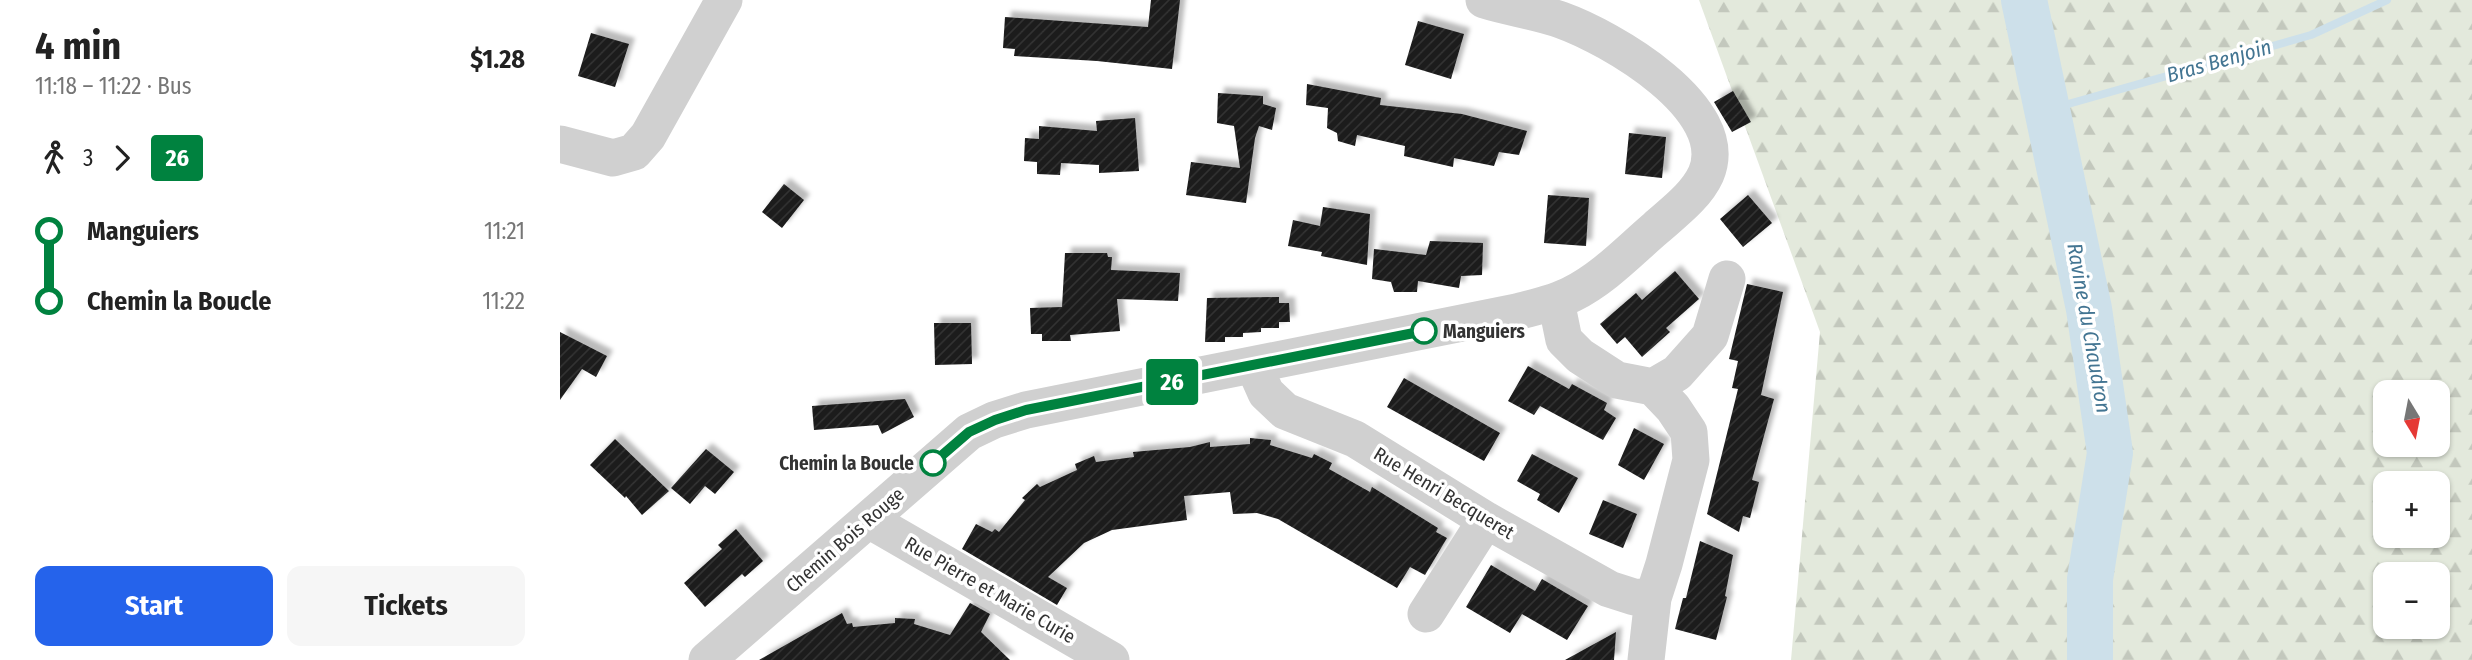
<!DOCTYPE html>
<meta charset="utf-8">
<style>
:root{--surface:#fff;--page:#f6f6f6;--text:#222;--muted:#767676;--accent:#2563eb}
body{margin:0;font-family:"Fira Sans Condensed",sans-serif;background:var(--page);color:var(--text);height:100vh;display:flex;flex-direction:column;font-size:26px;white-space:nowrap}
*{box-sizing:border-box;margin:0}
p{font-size:23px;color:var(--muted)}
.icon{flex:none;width:38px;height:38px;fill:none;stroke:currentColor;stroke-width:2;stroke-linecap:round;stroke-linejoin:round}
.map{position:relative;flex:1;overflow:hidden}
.drawer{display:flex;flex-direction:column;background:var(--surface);width:560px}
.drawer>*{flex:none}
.badge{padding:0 14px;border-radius:5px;font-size:24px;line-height:46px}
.needle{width:46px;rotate:170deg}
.tools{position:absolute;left:1813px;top:380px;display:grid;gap:14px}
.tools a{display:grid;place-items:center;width:77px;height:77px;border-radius:14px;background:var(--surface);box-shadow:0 2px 5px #0004;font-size:35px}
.map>.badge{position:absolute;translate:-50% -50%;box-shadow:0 0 0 4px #fff}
.legs{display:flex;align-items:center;gap:10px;height:77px;padding:0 35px;font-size:23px}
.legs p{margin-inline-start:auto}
.headline{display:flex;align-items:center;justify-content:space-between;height:119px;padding:0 35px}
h1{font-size:38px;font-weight:700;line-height:52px}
.cta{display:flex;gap:14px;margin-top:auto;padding:14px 35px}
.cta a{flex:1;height:80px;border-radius:14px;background:var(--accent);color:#fff;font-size:28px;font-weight:700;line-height:80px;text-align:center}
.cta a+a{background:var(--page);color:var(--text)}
ul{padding:0 35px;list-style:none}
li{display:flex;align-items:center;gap:24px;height:70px;font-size:26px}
li i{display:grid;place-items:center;width:10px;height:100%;margin:0 9px;background:currentColor}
li i::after{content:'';width:18px;height:18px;margin:-9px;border:5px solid;border-radius:50%;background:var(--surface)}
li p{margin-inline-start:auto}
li:first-child i{background:linear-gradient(#0000 50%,currentColor 0)}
li:last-child i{background:linear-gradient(currentColor 50%,#0000 0)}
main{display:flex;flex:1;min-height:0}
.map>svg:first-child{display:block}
</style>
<main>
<section class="drawer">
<div class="headline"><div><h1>4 min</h1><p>11:18 – 11:22 · Bus</p></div><b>$1.28</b></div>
<div class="legs"><svg class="icon" aria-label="walk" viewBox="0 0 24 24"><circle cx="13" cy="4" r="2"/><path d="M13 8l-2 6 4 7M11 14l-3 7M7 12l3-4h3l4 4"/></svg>3<svg class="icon" aria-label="forward" viewBox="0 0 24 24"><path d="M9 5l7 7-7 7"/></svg><b class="badge" style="background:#00823f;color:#fff">26</b></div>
<ul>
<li><i style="color:#00823f"></i><b>Manguiers</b><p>11:21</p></li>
<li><i style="color:#00823f"></i><b>Chemin la Boucle</b><p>11:22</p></li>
</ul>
<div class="cta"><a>Start</a><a>Tickets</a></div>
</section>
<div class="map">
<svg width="1912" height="660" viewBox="0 0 1912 660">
<defs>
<pattern id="forest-firs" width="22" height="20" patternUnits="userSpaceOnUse" patternTransform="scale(1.75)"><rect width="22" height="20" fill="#e3e9dc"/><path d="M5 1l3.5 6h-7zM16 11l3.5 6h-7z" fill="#c3c8bd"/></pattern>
<pattern id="building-hatch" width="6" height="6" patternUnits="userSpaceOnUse" patternTransform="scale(1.75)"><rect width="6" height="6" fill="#1a1a1a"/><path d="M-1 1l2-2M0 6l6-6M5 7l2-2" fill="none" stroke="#333"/></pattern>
<filter id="shadow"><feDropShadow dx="6" dy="-6" stdDeviation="2" flood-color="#0004"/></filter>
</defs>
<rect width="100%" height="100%" fill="#fff"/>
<path fill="url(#forest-firs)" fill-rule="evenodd" d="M 1139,0 L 1912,0 L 1912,660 L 1231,660 L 1260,332 ZM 1825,392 L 1878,392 L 1878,444 L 1825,444 ZM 1825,483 L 1878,483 L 1878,536 L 1825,536 ZM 1825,574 L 1878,574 L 1878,626 L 1825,626 Z"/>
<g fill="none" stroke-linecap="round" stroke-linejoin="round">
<path stroke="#cde0ea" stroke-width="8" d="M 1487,110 L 1751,35 L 1827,0"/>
<path stroke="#cde0ea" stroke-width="46" d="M 1464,0 L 1529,309 L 1550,453 L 1530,579 L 1530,660"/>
</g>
<path fill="url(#building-hatch)" filter="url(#shadow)" d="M 591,0 L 620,0 L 612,69 L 537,61 L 454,56 L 455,49 L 443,48 L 445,17 L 588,27 Z
M 858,21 L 904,34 L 891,79 L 845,65 Z
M 31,33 L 69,44 L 55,87 L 18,76 Z
M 747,84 L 821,98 L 820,105 L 902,114 L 967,131 L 959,155 L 939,152 L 934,166 L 894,158 L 893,167 L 844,156 L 845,146 L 797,135 L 795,146 L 778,141 L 777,133 L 767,128 L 768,108 L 746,105 Z
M 1173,91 L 1191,122 L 1172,132 L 1154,102 Z
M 658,93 L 703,96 L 703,104 L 716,108 L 712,130 L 699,126 L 695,138 L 686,203 L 626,195 L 631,162 L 680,168 L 674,126 L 657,123 Z
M 575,118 L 579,171 L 539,173 L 539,165 L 501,163 L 500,175 L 477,174 L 477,162 L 464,161 L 465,138 L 479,139 L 479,126 L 537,131 L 536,121 Z
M 1069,133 L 1106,137 L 1102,178 L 1065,174 Z
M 224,184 L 244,200 L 222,228 L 202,212 Z
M 988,195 L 1029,198 L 1026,246 L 984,243 Z
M 1188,195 L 1212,223 L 1183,247 L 1160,219 Z
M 763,207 L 810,214 L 807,265 L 761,256 L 762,252 L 728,246 L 733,220 L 760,226 Z
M 870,241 L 923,243 L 922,275 L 901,276 L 899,288 L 858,281 L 857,292 L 834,292 L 831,282 L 812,279 L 814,249 L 866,255 Z
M 505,253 L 547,253 L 548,257 L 552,257 L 551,270 L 620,273 L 618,301 L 557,299 L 560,331 L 510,335 L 511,341 L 482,341 L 482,334 L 471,334 L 470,308 L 502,307 Z
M 1115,271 L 1139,299 L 1106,328 L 1110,332 L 1082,357 L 1065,337 L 1057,344 L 1040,324 L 1076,293 L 1082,300 Z
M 1187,284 L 1223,292 L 1201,395 L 1214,399 L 1192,480 L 1199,482 L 1190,518 L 1183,516 L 1179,532 L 1147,514 L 1178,389 L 1172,388 L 1178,361 L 1169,359 Z
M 719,297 L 719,303 L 729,303 L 730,322 L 719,322 L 719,328 L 701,328 L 701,332 L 683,333 L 683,337 L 665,337 L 665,342 L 645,342 L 647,298 Z
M 374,323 L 411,323 L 412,364 L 375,365 Z
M 0,332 L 47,356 L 36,377 L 22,369 L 0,400 Z
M 968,366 L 1009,389 L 1012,384 L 1047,403 L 1044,410 L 1056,418 L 1043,440 L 980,406 L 974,415 L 948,401 Z
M 844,378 L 940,433 L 924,461 L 827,407 Z
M 345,399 L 354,417 L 322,434 L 318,425 L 254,430 L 252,406 Z
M 1074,428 L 1104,444 L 1084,480 L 1058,465 Z
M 690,438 L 711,440 L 710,445 L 752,458 L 754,454 L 772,463 L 769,469 L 810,492 L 812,487 L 878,528 L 876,532 L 887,538 L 865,575 L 850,567 L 837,588 L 718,519 L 697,513 L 673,514 L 670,492 L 624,496 L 627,520 L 552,530 L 524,543 L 488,577 L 507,588 L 497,605 L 402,549 L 416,524 L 432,532 L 435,529 L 439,532 L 465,500 L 462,498 L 477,484 L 480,487 L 517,470 L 515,464 L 534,456 L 536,462 L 574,457 L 573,452 L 630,447 L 650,442 L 650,447 L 690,444 Z
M 55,439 L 109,491 L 82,515 L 66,496 L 65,498 L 30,465 Z
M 146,449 L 174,472 L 155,494 L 145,486 L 130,504 L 111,488 Z
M 972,454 L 1018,478 L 999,513 L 977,500 L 980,494 L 957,481 Z
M 1043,500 L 1077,514 L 1063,548 L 1029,534 Z
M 176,529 L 203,561 L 185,577 L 182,574 L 145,607 L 124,583 L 162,549 L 158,545 Z
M 1140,541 L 1173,555 L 1165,596 L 1167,597 L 1156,640 L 1115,629 L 1123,598 L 1126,598 Z
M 931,565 L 975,591 L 982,579 L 1028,606 L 1007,640 L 962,614 L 950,633 L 906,607 Z
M 410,603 L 430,614 L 421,632 L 450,660 L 199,660 L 282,613 L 287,624 L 292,623 L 293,627 L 335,623 L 335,618 L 355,619 L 354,624 L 390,635 Z
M 1056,632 L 1054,660 L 1005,660 Z"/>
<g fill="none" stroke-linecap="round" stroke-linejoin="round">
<path stroke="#d0d0d0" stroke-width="37" d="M 0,144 L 53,158 L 74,152 L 88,136 L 164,0
M 996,301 L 1004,340 L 1020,356 L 1057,380 L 1093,387 L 1113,408 L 1129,432 L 1131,460 L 1104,564 L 1093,598 L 1086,660
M 694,366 L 706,393 L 725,411 L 795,439 L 926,520 L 1049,589 L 1074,597 L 1093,598
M 1093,387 L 1117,373 L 1150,336 L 1167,279
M 309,520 L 551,660
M 866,614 L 926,520
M 147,660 L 409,432 L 434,420 L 466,410 L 957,312 C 975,307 995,303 1012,294 C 1044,278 1069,251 1096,228 C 1114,212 1136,196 1146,174 C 1174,108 1049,37 1001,20 C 976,11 949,8 924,0"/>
</g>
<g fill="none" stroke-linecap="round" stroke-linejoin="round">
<defs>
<path id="line-1" d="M 373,463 L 409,432 L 435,420 L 466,410 L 864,331"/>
</defs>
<use href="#line-1" stroke="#fff" stroke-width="16"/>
<use href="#line-1" stroke="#00823f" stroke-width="10"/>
</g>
<g fill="#fff" stroke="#00823f" stroke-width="3.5">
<circle cx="864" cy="331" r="12"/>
<circle cx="373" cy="463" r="12"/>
</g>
<g text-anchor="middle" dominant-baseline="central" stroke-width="7" stroke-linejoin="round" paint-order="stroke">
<g font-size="19" font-weight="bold" fill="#333" stroke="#fff" text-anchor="start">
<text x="883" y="331">Manguiers</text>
<text x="354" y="463" text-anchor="end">Chemin la Boucle</text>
</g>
<g font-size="19" fill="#333" stroke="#fff">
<text transform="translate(884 493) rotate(31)">Rue Henri Becqueret</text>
<text transform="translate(285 540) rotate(-41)">Chemin Bois Rouge</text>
<text transform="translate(430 590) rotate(30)">Rue Pierre et Marie Curie</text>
</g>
<g font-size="21" font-style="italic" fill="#437592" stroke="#fff">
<text transform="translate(1659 61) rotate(-16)">Bras Benjoin</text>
<text transform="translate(1529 328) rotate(80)">Ravine du Chaudron</text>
</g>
</g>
</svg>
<div class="tools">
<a><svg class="needle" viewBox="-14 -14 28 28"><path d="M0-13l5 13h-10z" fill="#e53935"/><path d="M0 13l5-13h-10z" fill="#767676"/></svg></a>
<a>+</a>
<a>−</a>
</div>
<b class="badge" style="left:612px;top:382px;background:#00823f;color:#fff">26</b>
</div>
</main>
